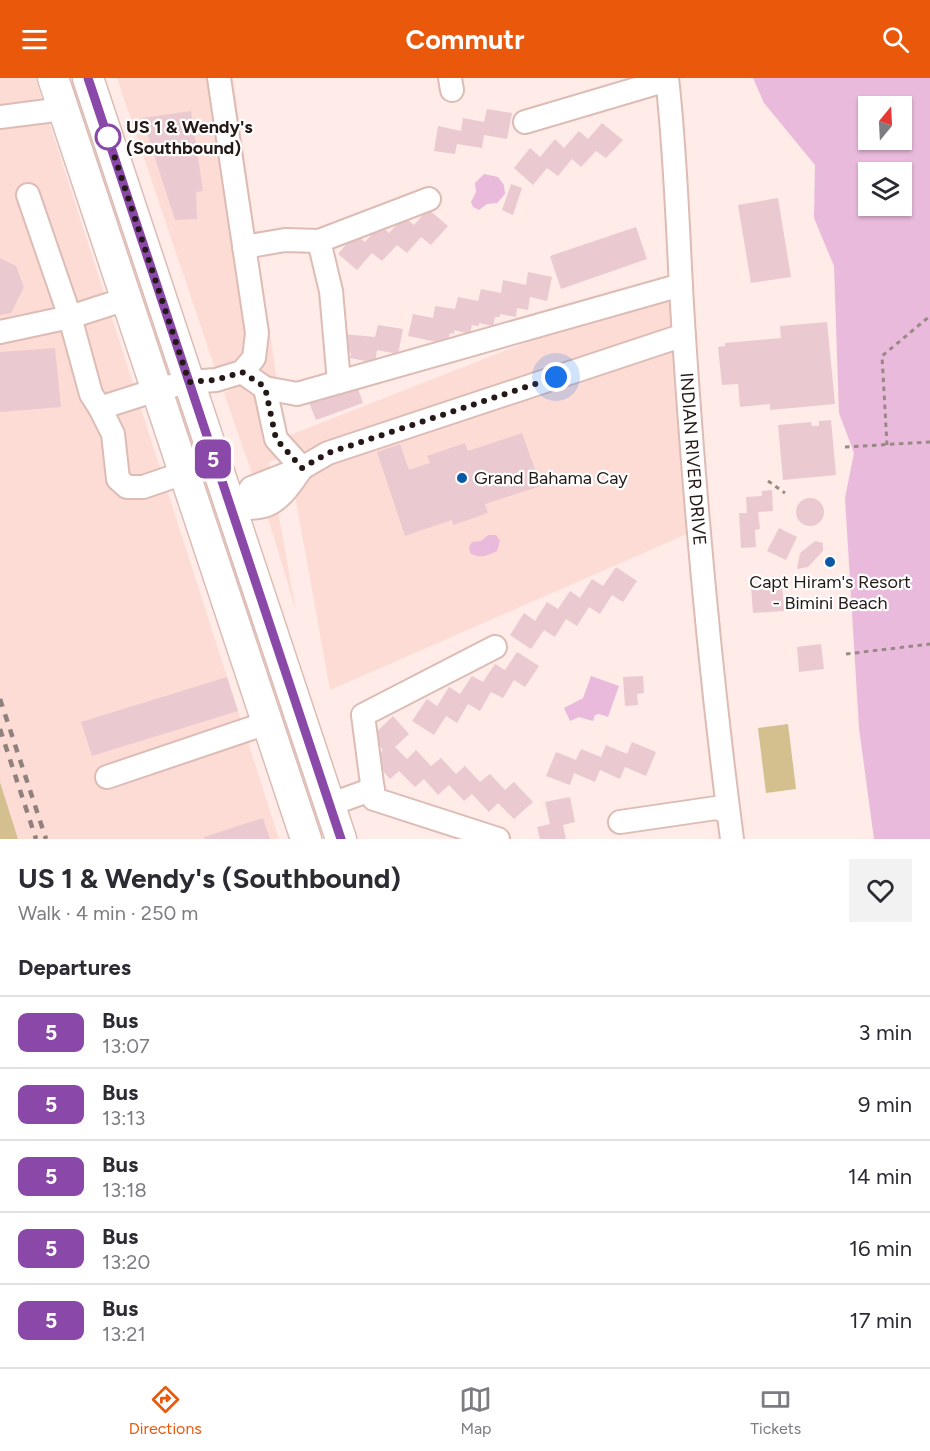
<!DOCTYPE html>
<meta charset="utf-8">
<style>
:root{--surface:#fff;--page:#f2f2f3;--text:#2b2b33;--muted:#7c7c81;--line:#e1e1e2;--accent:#ea580c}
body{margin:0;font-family:Figtree,sans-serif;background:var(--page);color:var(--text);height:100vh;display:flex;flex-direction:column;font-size:22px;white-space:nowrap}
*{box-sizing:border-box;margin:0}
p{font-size:20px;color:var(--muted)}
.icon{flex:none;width:33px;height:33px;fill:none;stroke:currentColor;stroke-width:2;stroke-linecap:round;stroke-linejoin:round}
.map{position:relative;height:761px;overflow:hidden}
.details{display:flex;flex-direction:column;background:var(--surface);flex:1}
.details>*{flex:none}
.badge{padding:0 12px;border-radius:9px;font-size:21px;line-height:39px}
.needle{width:39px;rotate:18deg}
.buttons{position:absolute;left:858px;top:18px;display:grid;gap:12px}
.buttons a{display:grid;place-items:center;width:54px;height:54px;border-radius:0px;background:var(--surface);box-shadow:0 2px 4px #0004;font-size:30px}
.you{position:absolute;width:30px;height:30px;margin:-15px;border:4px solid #fff;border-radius:50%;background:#1a73e8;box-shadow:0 0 0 9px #1a73e833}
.map>.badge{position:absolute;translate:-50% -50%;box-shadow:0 0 0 3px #fff}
h2{padding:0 18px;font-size:22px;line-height:54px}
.round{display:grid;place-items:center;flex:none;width:63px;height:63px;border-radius:0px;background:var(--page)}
.summary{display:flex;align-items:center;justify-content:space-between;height:102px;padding:0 18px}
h1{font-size:28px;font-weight:700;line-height:45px}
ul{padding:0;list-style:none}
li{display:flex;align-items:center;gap:18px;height:72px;padding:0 18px;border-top:2px solid var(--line)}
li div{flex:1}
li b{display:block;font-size:22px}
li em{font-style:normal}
li .badge{min-width:66px;font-weight:700;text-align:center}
header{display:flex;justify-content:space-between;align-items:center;height:78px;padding:0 18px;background:var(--accent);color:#fff;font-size:27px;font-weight:700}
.menu{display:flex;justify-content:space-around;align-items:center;height:84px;border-top:2px solid var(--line);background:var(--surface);font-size:16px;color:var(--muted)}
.menu a{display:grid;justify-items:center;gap:3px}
.menu .on{color:var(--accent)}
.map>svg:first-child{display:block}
</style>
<header><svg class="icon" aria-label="menu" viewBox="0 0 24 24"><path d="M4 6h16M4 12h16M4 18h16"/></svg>Commutr<svg class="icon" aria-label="search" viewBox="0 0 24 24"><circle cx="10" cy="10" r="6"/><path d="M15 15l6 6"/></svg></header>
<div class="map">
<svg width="930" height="761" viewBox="0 0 930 761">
<rect width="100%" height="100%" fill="#ffebe7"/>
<path fill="#fddcd5" d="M 0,0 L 35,0 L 279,761 L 18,761 L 0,704 Z
M 117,0 L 209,0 L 247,256 L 245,276 L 237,286 L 217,296 Z
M 229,0 L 233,0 L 285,359 L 672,207 L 689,455 L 330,612 L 288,378 L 269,384 L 296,533 L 272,453 L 224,315 L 240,307 L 243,309 L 248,302 L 255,299 Z"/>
<path fill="#d4bf8f" d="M 788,646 L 796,711 L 766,715 L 758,650 Z
M 0,704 L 18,761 L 0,761 Z"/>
<path fill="#e9badb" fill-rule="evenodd" d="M 753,0 L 930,0 L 930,761 L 874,761 L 859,650 L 845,420 L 854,375 L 839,335 L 834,188 L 814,140 L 815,87 L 764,25 ZM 902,28 L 902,62 L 868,62 L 868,28 ZM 902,94 L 902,128 L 868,128 L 868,94 Z
M 484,96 L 498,99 L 504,107 L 505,116 L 497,125 L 487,126 L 479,132 L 473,129 L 471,124 L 476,114 L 475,105 Z
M 488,457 L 496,457 L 500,463 L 497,473 C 487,478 480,481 470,475 L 469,469 L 472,464 L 481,463 Z
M 591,598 L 619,608 L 608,639 L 599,636 L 595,637 L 593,643 L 579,639 L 570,643 L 564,630 L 583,620 Z"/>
<path fill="#eacad0" d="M 487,31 L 512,35 L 507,61 L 484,57 L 482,70 L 457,66 L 455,76 L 434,73 L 438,48 L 461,53 L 463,40 L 484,44 Z
M 191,33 L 203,113 L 196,114 L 197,141 L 175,142 L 142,40 Z
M 602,45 L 623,62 L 606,80 L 596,73 L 581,89 L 572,81 L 558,98 L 547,90 L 533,107 L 514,90 L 530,70 L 540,79 L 555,61 L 564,70 L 579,53 L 588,61 Z
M 511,106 L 522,110 L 513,137 L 502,132 Z
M 778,120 L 791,199 L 751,205 L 738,127 Z
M 428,131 L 448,148 L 431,167 L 421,159 L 407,175 L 397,167 L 382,183 L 372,175 L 357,192 L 338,176 L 355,156 L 365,164 L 380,147 L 389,155 L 404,139 L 414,147 Z
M 636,149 L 647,181 L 561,211 L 550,178 Z
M 0,180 L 16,188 L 24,209 L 11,235 L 0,237 Z
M 528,194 L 552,199 L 547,223 L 530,219 L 528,232 L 517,230 L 516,239 L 500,236 L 500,239 L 495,239 L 493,248 L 479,245 L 479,248 L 472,247 L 470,256 L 454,252 L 454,256 L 450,255 L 447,266 L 408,258 L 413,236 L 433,240 L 435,228 L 455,231 L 458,219 L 478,223 L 481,211 L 501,215 L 503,202 L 526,207 Z
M 827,244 L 835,326 L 770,332 L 770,326 L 740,329 L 738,306 L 722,307 L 718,269 L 725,268 L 725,265 L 781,260 L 780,248 Z
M 378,247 L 403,251 L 398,276 L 377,272 L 375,285 L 350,280 L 351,275 L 340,273 L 343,256 L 375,259 Z
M 55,270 L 61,329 L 0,334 L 0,274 Z
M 356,305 L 363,325 L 316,342 L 308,322 Z
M 831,342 L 836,397 L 783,402 L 778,347 L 811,344 L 812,348 L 819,348 L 819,343 Z
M 522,355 L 541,408 L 485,426 L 488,435 L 453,447 L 452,442 L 405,458 L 377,374 L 400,366 L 409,392 L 430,385 L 427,378 L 465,365 L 468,373 Z
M 772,412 L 773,433 L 758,434 L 760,451 L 755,452 L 756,469 L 741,470 L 739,435 L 747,435 L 746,419 L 762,418 L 762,413 Z
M796 434a14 14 0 1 1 28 0a14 14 0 1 1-28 0Z
M 779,450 L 797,459 L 786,482 L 767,473 Z
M 815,463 L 823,465 L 823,473 L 808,489 L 797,491 L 800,475 Z
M 616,489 L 637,503 L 623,524 L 612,517 L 600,536 L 589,529 L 577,548 L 566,541 L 555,559 L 544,552 L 531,571 L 510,557 L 524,535 L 535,543 L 547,524 L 558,531 L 570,513 L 580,520 L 592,501 L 603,508 Z
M 782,506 L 784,533 L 753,535 L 751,508 Z
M 821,566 L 824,591 L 799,594 L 797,569 Z
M 517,574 L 539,588 L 525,609 L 514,602 L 503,620 L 491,614 L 480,633 L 468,626 L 457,645 L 446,638 L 434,657 L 412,643 L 427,621 L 437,628 L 449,609 L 460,616 L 472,598 L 483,604 L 495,586 L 505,592 Z
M 643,598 L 644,615 L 637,616 L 638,627 L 625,628 L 623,599 Z
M 227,599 L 238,633 L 92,678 L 81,644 Z
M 393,638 L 409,656 L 395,669 L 407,681 L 416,672 L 431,688 L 441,680 L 456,696 L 465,688 L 480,704 L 490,696 L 505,712 L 514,704 L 533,724 L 514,741 L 498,725 L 489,734 L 472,716 L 464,723 L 449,707 L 438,717 L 424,701 L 415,709 L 399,693 L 390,701 L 373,682 L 383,672 L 371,659 Z
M 632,664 L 656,674 L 646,698 L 625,689 L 620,701 L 600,692 L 595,704 L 574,695 L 570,707 L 546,698 L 556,674 L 576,682 L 581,671 L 601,679 L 606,667 L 627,676 Z
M 570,719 L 575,744 L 563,747 L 566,761 L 540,761 L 537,749 L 550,746 L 545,724 Z
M 263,740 L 270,761 L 204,761 L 204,759 Z"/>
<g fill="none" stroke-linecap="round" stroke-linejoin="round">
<defs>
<g id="minor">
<path d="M 450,0 L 452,12"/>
<path id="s1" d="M 667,0 C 677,86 678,172 684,259 C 695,426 710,594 732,761"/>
<path d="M 0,39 L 63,31"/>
<path d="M 525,44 L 667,2"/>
<path d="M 28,117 L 70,239 L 126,221"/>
<path d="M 319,163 L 331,213 L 339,304"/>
<path d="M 244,169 L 285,162 L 319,163 L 429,121"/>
<path d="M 0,254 L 70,239 L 91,316 L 100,330 L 156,312 L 188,304 L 216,302 L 242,294 L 254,280 L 257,255 L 219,0"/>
<path d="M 242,294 L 265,310 L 297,316 L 681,207"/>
<path d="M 265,310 L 276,361 L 302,390"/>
<path d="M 100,330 L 113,356 L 118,401 L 127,409 L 143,409 L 184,395"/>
<path d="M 239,429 L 251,410 L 302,390 L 328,375 L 684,257"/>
<path d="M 230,433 C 242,429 253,431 264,428 C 281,423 292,404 302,390"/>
<path d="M 495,569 L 363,637 L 374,721 L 498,761"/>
<path d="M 107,699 L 267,645"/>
<path d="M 329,727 L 373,711"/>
<path d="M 620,744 L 716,730 L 728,734"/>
</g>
<path id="major" d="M 53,0 L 306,761
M 88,0 L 341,761"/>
</defs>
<use href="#minor" stroke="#dcbcb5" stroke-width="26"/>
<use href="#major" stroke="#dcbcb5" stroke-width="33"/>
<path stroke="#988985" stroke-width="3" stroke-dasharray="4.5 4.5" stroke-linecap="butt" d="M 887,367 L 882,278 L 930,238
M 845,369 L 930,364
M 768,403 L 785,415
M 846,576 L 930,566"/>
<use href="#minor" stroke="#fff" stroke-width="22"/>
<use href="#major" stroke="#fff" stroke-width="30"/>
<path stroke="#91817e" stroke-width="4.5" stroke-dasharray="8 8" stroke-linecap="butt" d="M 0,621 L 46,761
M 0,651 L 36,761"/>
</g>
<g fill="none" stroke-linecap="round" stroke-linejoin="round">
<defs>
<path id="line" d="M 88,0 L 341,761"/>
</defs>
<use href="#line" stroke="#fff" stroke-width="14"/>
<use href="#line" stroke="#8a48a9" stroke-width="9"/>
<path stroke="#241916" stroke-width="6" stroke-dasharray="0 10.8" d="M 108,59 L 189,304 L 216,302 L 242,294 L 265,309 L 276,361 L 302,390 L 328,375 L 556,299"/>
</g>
<circle fill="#fff" stroke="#8a48a9" stroke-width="3" cx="108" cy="59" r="12"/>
<g fill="#0a59a8" stroke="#fff" stroke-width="2">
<circle cx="462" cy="400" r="6"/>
<circle cx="830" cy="484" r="6"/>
</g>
<g text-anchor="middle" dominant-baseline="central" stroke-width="4.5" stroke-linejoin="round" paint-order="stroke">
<g font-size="18" font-weight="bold" fill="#241916" stroke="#fff" text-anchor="start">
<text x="126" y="49">US 1 &amp; Wendy's<tspan x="126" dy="21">(Southbound)</tspan></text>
</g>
<g font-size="18" fill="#241916" stroke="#fff">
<text stroke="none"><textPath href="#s1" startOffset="382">INDIAN RIVER DRIVE</textPath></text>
</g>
<g font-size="18" fill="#241916" stroke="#fff" text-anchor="start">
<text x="474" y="400">Grand Bahama Cay</text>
<text x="830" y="504" text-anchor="middle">Capt Hiram's Resort<tspan x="830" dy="21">- Bimini Beach</tspan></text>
</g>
</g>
</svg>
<div class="buttons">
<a><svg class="needle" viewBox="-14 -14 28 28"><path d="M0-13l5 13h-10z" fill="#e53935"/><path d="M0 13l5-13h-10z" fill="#7c7c81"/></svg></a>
<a><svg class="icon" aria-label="layers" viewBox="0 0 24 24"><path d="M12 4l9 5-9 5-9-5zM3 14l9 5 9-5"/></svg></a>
</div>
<div class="you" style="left:556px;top:299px"></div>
<b class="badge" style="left:213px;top:381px;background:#8a48a9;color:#fff">5</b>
</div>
<section class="details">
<div class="summary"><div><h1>US 1 &amp; Wendy's (Southbound)</h1><p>Walk · 4 min · 250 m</p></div><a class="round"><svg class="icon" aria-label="heart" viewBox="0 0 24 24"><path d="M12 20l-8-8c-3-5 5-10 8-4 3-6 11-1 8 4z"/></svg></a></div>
<h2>Departures</h2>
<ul>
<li><span class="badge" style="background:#8a48a9;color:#fff">5</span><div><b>Bus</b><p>13:07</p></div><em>3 min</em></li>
<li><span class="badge" style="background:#8a48a9;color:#fff">5</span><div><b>Bus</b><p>13:13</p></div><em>9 min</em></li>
<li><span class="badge" style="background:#8a48a9;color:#fff">5</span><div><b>Bus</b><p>13:18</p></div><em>14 min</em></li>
<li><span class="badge" style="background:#8a48a9;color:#fff">5</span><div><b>Bus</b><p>13:20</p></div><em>16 min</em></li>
<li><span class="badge" style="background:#8a48a9;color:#fff">5</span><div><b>Bus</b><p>13:21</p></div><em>17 min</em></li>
</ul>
</section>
<nav class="menu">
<a class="on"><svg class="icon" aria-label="directions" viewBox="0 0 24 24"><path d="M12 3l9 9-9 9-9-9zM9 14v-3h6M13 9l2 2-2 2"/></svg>Directions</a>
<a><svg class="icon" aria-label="map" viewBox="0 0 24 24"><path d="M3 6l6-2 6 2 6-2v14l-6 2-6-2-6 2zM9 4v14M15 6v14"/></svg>Map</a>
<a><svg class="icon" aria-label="tickets" viewBox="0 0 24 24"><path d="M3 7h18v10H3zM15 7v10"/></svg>Tickets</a>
</nav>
